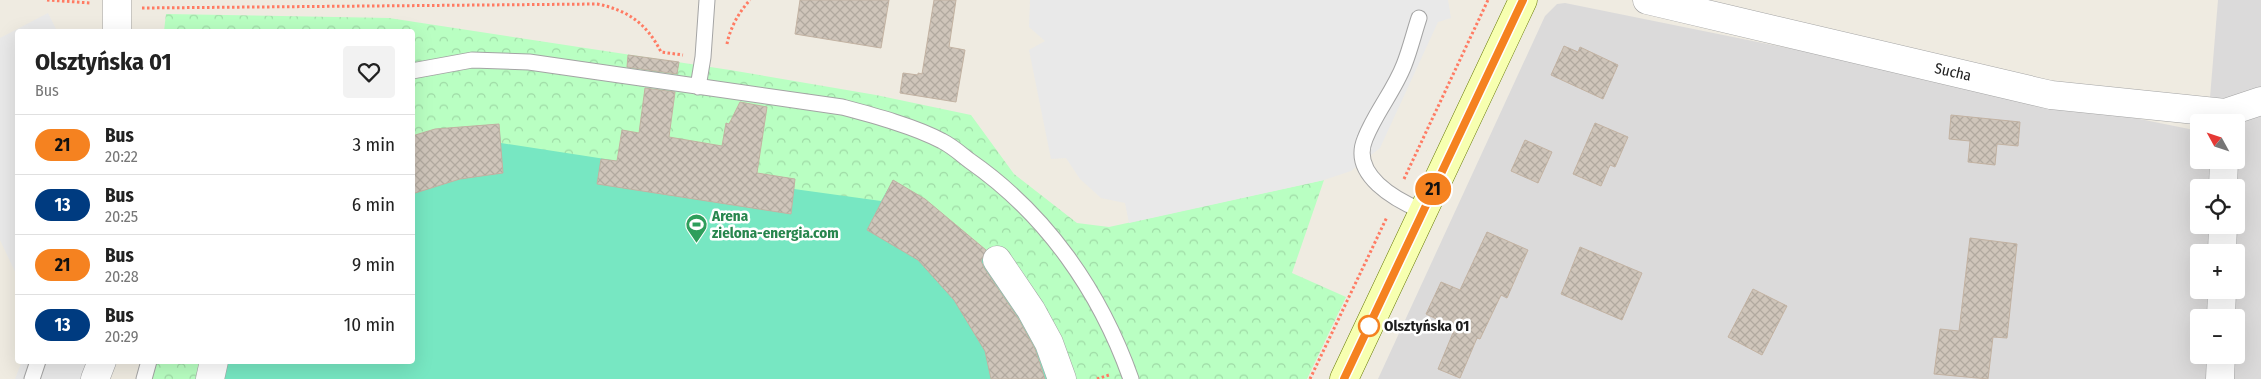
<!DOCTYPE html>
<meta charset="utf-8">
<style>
:root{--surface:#fff;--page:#f2f2f2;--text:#222;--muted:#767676;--line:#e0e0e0}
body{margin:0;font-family:"Fira Sans Condensed",sans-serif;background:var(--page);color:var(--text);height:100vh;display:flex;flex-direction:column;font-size:19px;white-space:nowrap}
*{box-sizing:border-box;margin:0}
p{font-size:16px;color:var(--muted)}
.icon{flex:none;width:28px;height:28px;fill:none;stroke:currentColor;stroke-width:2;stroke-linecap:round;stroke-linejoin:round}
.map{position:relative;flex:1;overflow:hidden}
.panel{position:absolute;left:15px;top:29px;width:400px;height:335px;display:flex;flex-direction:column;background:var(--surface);border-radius:5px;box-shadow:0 5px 20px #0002}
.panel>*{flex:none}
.badge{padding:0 10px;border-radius:16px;font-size:18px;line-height:32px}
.needle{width:32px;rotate:310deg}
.tools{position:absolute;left:2190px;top:114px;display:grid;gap:10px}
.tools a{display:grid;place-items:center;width:55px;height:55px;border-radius:5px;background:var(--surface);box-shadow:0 5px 20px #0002;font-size:25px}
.map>.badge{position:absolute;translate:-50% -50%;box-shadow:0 0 0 2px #fff}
.round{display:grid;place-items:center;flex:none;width:52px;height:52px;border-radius:5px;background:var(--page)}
.overview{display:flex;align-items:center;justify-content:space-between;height:85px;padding:0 20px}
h1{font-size:24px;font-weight:700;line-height:38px}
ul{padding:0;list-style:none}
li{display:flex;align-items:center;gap:15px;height:60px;padding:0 20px;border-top:1px solid var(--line)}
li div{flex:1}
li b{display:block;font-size:19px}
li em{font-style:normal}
li .badge{min-width:55px;font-weight:700;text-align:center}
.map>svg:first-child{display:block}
</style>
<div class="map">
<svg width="2261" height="379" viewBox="0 0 2261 379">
<defs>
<pattern id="park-crowns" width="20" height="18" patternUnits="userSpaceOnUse" patternTransform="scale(1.25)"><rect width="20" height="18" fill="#b9ffc2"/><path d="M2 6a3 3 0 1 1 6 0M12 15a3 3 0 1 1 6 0" fill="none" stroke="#9fdaa6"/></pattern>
<pattern id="building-cross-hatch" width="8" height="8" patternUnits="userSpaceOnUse" patternTransform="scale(1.25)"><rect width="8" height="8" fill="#cfc5ba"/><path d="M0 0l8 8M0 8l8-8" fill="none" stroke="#b1a99f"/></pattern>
</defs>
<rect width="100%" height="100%" fill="#efebe1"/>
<path fill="#dbdada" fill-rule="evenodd" d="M 2218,0 L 2261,0 L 2261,379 L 1378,379 L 1545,16 L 1557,4 L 1565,3 L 2199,131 L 2199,160 L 2236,160 L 2236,122 L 2208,122 ZM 2199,188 L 2236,188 L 2236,225 L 2199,225 ZM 2199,252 L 2236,252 L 2236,290 L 2199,290 ZM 2199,318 L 2236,318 L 2236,355 L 2199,355 Z"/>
<path fill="url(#park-crowns)" d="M 166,14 L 389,18 L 730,70 L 876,95 L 971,115 L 1014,174 L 1077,223 L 1109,227 L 1324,180 L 1292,273 L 1346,297 L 1307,379 L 136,379 L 143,361 L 412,361 L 412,31 L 164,31 Z"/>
<path fill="#77e7c2" d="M 499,124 L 501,143 L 768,184 L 769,175 L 795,179 L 794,189 L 881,201 L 893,180 L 925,199 L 997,260 L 1062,379 L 210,379 L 214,361 L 412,361 L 413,136 L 435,129 Z"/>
<path fill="#e9e9e9" d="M 1030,0 L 1448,0 L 1451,18 L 1438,22 L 1380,148 L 1351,171 L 1324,180 L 1129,223 L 1125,203 L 1101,198 L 1080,179 L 1066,158 L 1051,159 L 1029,50 L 1045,41 L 1029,27 Z
M 48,13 L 57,31 L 18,31 L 17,276 L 0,240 L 0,38 Z
M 22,361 L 87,361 L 81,379 L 15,379 Z"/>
<path fill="url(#building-cross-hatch)" stroke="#c2b2a2" d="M 800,0 L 889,0 L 881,48 L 795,34 Z
M 934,0 L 956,0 L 949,47 L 965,50 L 956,102 L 900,93 L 903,73 L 918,75 L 918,73 L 922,74 Z
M 1564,46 L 1578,52 L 1580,47 L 1618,65 L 1603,99 L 1551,75 Z
M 628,55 L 679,62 L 677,74 L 627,67 Z
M 645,88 L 675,92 L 669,137 L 722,146 L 726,123 L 729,124 L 740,102 L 767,107 L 757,173 L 795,179 L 791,214 L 597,184 L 601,159 L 617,161 L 622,130 L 639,133 Z
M 1951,115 L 2020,122 L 2018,146 L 1997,144 L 1995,165 L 1968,162 L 1970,141 L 1949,139 Z
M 1595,123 L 1628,137 L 1615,167 L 1610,165 L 1601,186 L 1573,174 Z
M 499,124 L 503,173 L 460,179 L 412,194 L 412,136 L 435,129 Z
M 1525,140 L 1552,152 L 1538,183 L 1511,171 Z
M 893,180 L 925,199 L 986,250 L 981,261 L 984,268 L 1018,318 L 1035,349 L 1045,379 L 991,379 L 985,351 L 954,300 L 918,260 L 867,230 Z
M 1487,232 L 1528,250 L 1507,298 L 1501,295 L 1480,339 L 1477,338 L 1460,378 L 1438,369 L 1455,328 L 1426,314 L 1441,282 L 1460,290 Z
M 1970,238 L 2017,244 L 2007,338 L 1993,337 L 1988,379 L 1934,374 L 1940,329 L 1959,331 Z
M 1580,247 L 1642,273 L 1622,320 L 1561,294 Z
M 1753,289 L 1787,306 L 1762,355 L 1728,337 Z"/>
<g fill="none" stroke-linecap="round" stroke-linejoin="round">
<defs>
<path id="lane" d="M 1419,18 C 1414,33 1410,50 1404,65 C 1394,91 1375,113 1365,139 C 1350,175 1396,200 1422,211
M 412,71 L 472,60 L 529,62 L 842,107 C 872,115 914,126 942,141 C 952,146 961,154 970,161 C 1046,214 1100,291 1131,379
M 698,87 L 703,57 L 707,0
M 32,379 L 38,361
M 144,379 L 149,361"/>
<path id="street" d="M 1647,0 L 2051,95 L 2225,113 L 2261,101
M 117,31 L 117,0
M 2223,188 L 2224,160
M 2222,252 L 2223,225
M 997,260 L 1031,310 L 1049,343 L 1062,379
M 2221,318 L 2222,290
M 95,379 L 102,361
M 210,379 L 214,361
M 2220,379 L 2221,355"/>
<path id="secondary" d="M 1344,379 L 1523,0"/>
</defs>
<use href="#lane" stroke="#a4a4a4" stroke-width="17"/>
<use href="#street" stroke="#a4a4a4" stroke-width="29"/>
<use href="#secondary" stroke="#647800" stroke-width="29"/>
<path stroke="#ff7b63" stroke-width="3" stroke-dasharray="2.5 2.5" stroke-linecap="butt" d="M 47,0 L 91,3
M 142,8 L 597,4 C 628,10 647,24 661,52 L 683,55
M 727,44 C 730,28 739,12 750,0
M 1404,179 L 1488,0
M 1097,379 L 1109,375
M 1310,379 L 1387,217"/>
<use href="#lane" stroke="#fff" stroke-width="15"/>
<use href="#street" stroke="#fff" stroke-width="28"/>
<use href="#secondary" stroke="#f7ffb0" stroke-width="28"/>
</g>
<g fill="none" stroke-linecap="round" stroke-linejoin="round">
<defs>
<path id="line" d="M 1344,379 L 1523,0"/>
</defs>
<use href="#line" stroke="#fff" stroke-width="11"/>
<use href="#line" stroke="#f58220" stroke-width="8"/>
</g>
<defs>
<symbol id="stadium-pin" viewBox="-11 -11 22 30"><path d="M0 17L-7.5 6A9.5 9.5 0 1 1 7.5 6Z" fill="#2e9e5b" stroke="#fff"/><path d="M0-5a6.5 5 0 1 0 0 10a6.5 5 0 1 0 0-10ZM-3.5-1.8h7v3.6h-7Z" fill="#fff"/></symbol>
</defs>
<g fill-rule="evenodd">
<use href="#stadium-pin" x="684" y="212" width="25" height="34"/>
</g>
<circle fill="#fff" stroke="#f58220" stroke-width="2.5" cx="1369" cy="326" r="10"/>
<g text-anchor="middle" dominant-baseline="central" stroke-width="5" stroke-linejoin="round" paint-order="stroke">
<g font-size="15" fill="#1d1d1d" stroke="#fff">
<text transform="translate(1953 72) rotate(13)">Sucha</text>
</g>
<g font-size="15" font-weight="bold" fill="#27864d" stroke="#fff" text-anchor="start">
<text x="712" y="216">Arena<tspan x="712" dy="17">zielona-energia.com</tspan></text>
</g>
<g font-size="15" font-weight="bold" fill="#1d1d1d" stroke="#fff" text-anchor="start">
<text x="1384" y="326">Olsztyńska 01</text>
</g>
</g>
</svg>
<div class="tools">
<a><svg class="needle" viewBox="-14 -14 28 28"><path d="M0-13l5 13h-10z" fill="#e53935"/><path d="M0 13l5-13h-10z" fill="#767676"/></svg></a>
<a><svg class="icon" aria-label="locate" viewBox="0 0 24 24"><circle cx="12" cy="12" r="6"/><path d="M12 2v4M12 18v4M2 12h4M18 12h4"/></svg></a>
<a>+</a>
<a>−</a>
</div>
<b class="badge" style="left:1433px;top:189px;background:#f58220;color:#111">21</b>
<section class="panel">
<div class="overview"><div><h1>Olsztyńska 01</h1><p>Bus</p></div><a class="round"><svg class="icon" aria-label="heart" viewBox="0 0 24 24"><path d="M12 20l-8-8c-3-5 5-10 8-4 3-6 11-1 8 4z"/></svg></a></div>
<ul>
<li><span class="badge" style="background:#f58220;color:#111">21</span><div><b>Bus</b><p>20:22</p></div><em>3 min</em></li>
<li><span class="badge" style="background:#003b80;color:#fff">13</span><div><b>Bus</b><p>20:25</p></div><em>6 min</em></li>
<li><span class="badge" style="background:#f58220;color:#111">21</span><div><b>Bus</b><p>20:28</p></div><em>9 min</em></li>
<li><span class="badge" style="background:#003b80;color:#fff">13</span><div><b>Bus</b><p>20:29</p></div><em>10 min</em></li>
</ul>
</section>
</div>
